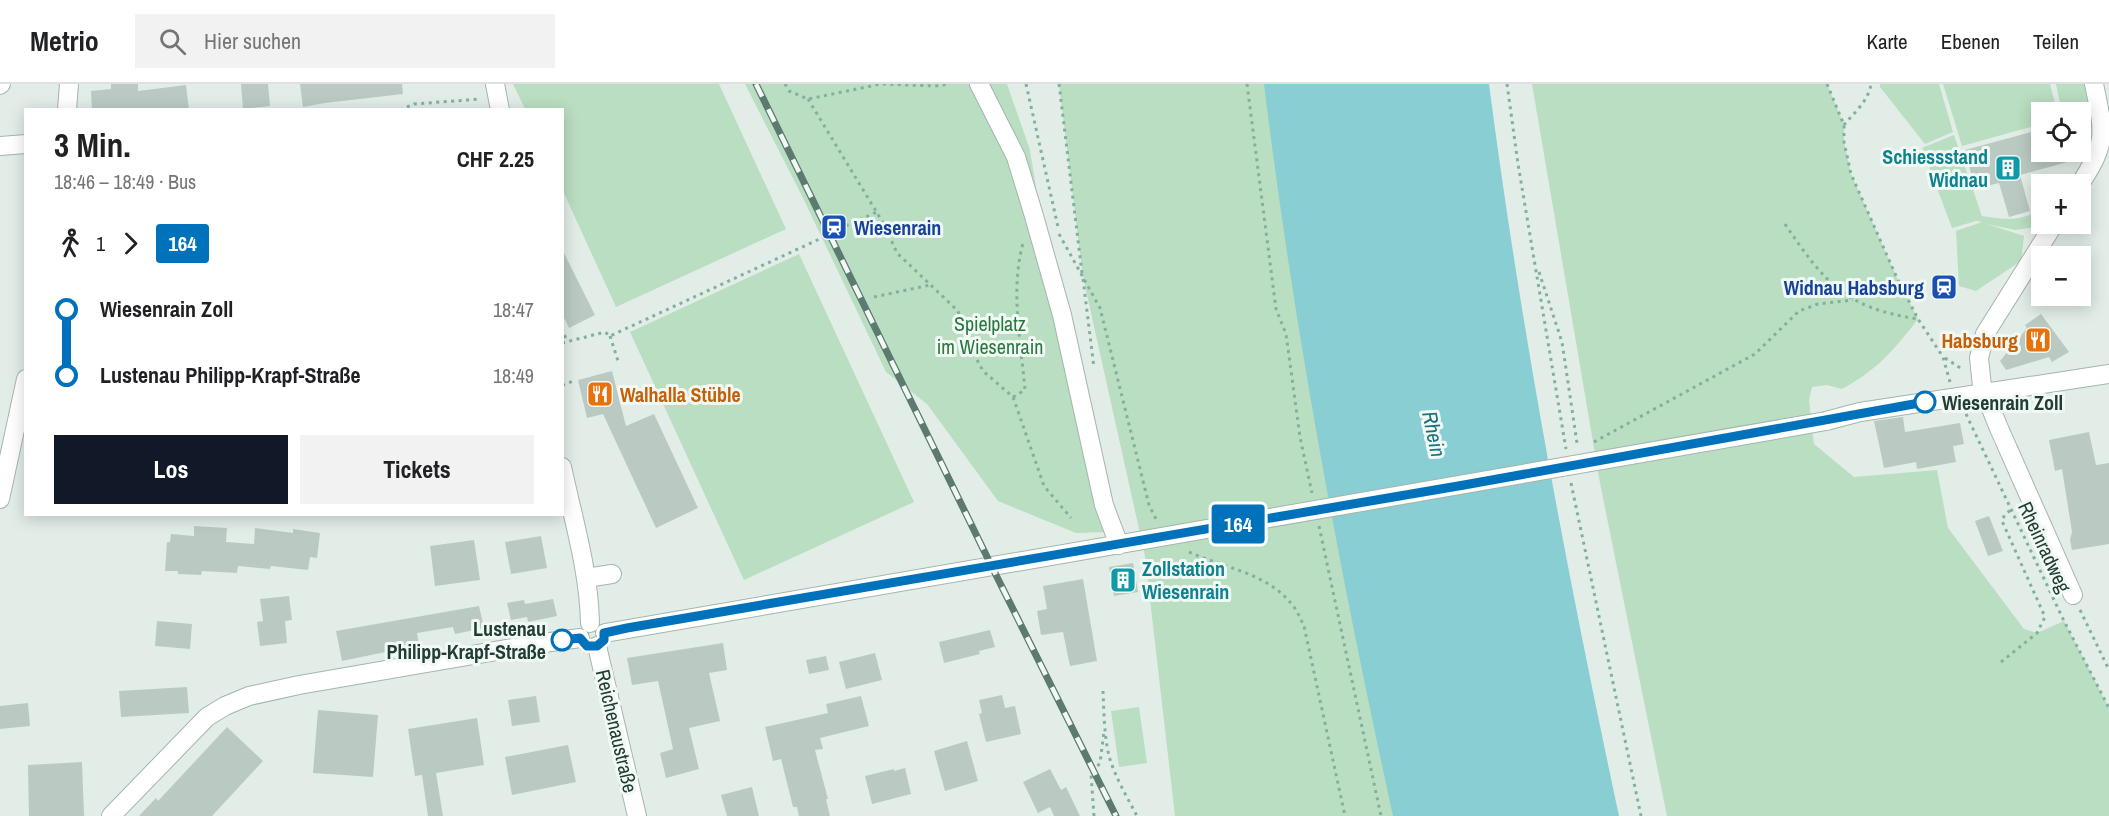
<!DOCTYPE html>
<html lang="de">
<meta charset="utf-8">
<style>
:root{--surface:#fff;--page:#f2f2f2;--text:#202124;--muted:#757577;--line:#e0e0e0;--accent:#111827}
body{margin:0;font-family:"Archivo Narrow",sans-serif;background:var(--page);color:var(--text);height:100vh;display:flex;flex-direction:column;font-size:22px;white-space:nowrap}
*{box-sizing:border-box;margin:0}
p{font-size:20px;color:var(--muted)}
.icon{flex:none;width:33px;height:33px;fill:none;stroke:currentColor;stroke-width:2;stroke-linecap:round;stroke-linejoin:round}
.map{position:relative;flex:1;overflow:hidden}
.drawer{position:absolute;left:24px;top:24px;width:540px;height:408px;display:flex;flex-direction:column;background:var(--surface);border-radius:0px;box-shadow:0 3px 15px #0003}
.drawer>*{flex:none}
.badge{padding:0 12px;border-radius:4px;font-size:21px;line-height:39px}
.controls{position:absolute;left:2031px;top:18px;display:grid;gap:12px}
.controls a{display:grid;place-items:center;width:60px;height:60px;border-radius:0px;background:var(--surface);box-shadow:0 3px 15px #0003;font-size:30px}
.map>.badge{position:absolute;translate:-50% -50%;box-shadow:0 0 0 3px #fff}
.legs{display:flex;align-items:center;gap:9px;height:66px;padding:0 30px;font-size:20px}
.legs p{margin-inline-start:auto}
.head{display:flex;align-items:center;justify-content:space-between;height:102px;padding:0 30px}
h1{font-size:33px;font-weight:800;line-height:45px}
.button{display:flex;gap:12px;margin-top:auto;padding:12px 30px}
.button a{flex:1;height:69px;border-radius:0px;background:var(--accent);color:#fff;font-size:24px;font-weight:800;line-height:69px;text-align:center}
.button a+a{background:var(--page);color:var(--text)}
ul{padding:0 30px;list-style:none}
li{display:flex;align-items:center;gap:21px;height:66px;font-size:22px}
li i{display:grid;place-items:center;width:9px;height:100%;margin:0 8px;background:currentColor}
li i::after{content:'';width:15px;height:15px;margin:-8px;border:4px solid;border-radius:50%;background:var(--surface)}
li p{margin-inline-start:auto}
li:first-child i{background:linear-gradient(#0000 50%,currentColor 0)}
li:last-child i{background:linear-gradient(currentColor 50%,#0000 0)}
header{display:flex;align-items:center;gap:36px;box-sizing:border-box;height:84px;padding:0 30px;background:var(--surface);border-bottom:2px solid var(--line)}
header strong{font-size:28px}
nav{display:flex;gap:33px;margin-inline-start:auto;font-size:21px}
.search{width:420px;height:54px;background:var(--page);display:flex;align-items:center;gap:15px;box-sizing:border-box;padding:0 21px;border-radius:0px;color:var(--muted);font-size:22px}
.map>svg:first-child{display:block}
</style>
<header>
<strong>Metrio</strong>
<div class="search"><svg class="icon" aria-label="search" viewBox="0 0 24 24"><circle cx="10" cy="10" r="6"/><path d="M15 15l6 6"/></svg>Hier suchen</div>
<nav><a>Karte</a><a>Ebenen</a><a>Teilen</a></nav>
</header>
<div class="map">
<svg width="2109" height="732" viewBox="0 0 2109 732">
<rect width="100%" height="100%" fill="#e2ede7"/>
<path fill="#badec1" d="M 513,0 L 719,0 L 786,145 L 616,223 L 563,107 L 562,26 L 525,25 Z
M 745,0 L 972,0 L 1006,69 L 1037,162 L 1108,448 L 1076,449 L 998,417 L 927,320 L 886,288 L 803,114 Z
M 979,0 L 1007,0 L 1030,66 L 1040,129 Z
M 1059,0 L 1265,0 L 1395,732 L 1175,732 L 1145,472 L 1083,193 Z
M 1532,0 L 1827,0 L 1844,41 L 1844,58 L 1851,90 L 1897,194 L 1918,235 C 1894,266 1877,286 1842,305 L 1827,301 L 1812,303 L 1809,316 L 1814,360 L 1854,393 L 1937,386 L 1948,444 L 2024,545 L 2037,549 L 2064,537 L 2109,624 L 2109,732 L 1667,732 L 1600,399 Z
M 1880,0 L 1939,0 L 1953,48 L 1925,60 L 1880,3 Z
M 1943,0 L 2050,0 L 2057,28 L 2042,28 L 2041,40 L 1962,62 Z
M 2056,0 L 2084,0 L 2093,39 L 2088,56 L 2081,59 L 2080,28 L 2062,28 Z
M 1954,51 L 1982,132 C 2001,135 2025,139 2041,123 L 2042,140 L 2044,140 L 2042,142 L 2015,146 L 1987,140 L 2024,152 L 2021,177 L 1976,207 L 1959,202 L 1956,147 L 1982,138 L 1976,137 L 1952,144 L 1922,64 Z
M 799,170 L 914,418 L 744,496 L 630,248 Z
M 1139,623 L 1147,679 L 1119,683 L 1111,627 Z"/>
<path fill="#88ced3" d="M 1264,0 L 1489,0 C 1521,246 1567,489 1619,732 L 1393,732 C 1340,490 1294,246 1264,0 Z"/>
<path fill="#bacac2" d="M 111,0 L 138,0 L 138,7 L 186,1 L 189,26 L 92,26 L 91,7 L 111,5 Z
M 241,0 L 268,0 L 270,22 L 243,25 Z
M 300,0 L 402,0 L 403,10 L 325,19 L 303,23 Z
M 2042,45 L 2042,68 L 2085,69 L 2082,74 L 2020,91 L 2030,127 L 2009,133 L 1999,99 L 1975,105 L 1965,66 Z
M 562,165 L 595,231 L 569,244 L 562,229 Z
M 2041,230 L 2069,268 L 2052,278 L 2049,273 L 2006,286 L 2000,277 L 2027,244 L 2025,241 Z
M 612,287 L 626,342 L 654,330 L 698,424 L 656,444 L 603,330 L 587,334 L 578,296 Z
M 1903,333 L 1905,348 L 1960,339 L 1964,360 L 1953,362 L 1956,378 L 1917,385 L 1916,378 L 1884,384 L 1874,337 Z
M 2089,348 L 2096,381 L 2109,379 L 2109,460 L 2072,466 L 2070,456 L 2072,448 L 2062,385 L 2055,387 L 2049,356 Z
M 1989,432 L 2003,467 L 1988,472 L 1975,437 Z
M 194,442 L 227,444 L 226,458 L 254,460 L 255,444 L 293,449 L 293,445 L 320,449 L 317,474 L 310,473 L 308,486 L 271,482 L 270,485 L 238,482 L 237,489 L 202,487 L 201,491 L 178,490 L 178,487 L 165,487 L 167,458 L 170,458 L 171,450 L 194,452 Z
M 541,452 L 547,484 L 511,490 L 505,458 Z
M 474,456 L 480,496 L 435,502 L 430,462 Z
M 1133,479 L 1138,508 L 1114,512 L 1109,483 Z
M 1083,495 L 1097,577 L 1070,582 L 1063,548 L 1041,551 L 1037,527 L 1047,525 L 1043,502 Z
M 289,512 L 292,536 L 285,537 L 287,559 L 260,562 L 257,538 L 263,537 L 260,515 Z
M 553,515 L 557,532 L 528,538 L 527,533 L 511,536 L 507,519 L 524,516 L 525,520 Z
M 479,522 L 484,544 L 455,550 L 453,543 L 417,549 L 419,561 L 342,577 L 336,547 Z
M 157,537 L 192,540 L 190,565 L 155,562 Z
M 990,546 L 995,563 L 979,567 L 980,570 L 944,579 L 939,558 Z
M 723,559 L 727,586 L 709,589 L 720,637 L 689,644 L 699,685 L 666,694 L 660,669 L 673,665 L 658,597 L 632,601 L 627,574 Z
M 875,569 L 882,596 L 846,605 L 839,578 Z
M 826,572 L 829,586 L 809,590 L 806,576 Z
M 187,603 L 189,629 L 121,633 L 119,607 Z
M 1002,611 L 1005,624 L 1015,622 L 1021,650 L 986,658 L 979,630 L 982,629 L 979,616 Z
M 536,612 L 540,638 L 512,642 L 508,616 Z
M 861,612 L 869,642 L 820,654 L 823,665 L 815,666 L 828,715 L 826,715 L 830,732 L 799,732 L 797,723 L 793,723 L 781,675 L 773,677 L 765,643 L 828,629 L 826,620 Z
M 28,619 L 30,642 L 0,645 L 0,622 Z
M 318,626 L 378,631 L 373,693 L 313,689 Z
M 477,634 L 484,681 L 436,689 L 443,732 L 428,732 L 422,691 L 415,692 L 408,645 Z
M 227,643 L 263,677 L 212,732 L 139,732 L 156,714 L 158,717 Z
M 967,657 L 978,697 L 945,707 L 934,667 Z
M 568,661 L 576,698 L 512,711 L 505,673 Z
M 82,678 L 84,732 L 29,732 L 28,681 Z
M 905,684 L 911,710 L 872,720 L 865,692 L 894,685 L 894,687 Z
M 1050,685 L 1061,706 L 1066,703 L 1080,732 L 1054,732 L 1050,723 L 1038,729 L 1023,698 Z
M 752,703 L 759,732 L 727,732 L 721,711 Z"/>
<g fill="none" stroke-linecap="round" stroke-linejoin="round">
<defs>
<path id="minor" d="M 495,0 L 500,26
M 979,0 L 1016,73 L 1034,132 L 1062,231 L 1104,421 L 1119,461
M 0,1 L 1,0
M 67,26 L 69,0
M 0,62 L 26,60
M 2080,100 C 2108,58 2104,48 2094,0
M 2054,140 L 1985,250 L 1979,274 L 1982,302 L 1998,342 L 2073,511
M 1826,337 L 1860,328 L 2109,290
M 562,383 C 573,434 589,487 590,539
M 0,415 L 26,295
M 586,494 L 612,490
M 605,549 L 1138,457
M 597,562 L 637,732
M 111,732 L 207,633 L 225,622 L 249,612 L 299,601 L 536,560 L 580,554"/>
</defs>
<use href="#minor" stroke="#a4b5ae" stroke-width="20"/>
<path stroke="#81b19e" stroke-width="3" stroke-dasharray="3 4.5" stroke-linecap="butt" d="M 785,0 L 789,7 L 808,15 L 881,0 L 935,2 L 950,0
M 1026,0 L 1058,143
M 1059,0 L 1082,189
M 1247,0 L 1276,225 L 1286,250 L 1300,353 L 1312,409
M 1507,0 L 1518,80 L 1566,365
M 1827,0 L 1844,41 L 1844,58 L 1851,90 L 1897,194 L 1918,235 L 1943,273 L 1950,298
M 808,15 L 885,142 L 897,169 L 958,227 L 966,255 L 983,287 L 1013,313 L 1044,402 L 1071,434
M 400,26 L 414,20 L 481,15
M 1844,41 C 1854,29 1869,16 1871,0
M 1785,140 C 1825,199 1845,224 1918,235
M 839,145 L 877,128
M 1059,150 L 1100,224 L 1149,421 L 1157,437
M 1539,188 L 1562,258 L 1577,359 L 1580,361
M 1083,195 L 1094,284
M 874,213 L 930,201
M 562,244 L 567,258
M 610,252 L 619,280
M 562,259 L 605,248 L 610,252 L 826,152
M 1945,274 L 1962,285
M 562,301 L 574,297
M 1013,313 L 1025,306 C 1021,258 1010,207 1023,159
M 1966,330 L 2064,537 L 2109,624
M 1594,358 L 1755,270 L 1799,227 L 1818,220 L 1853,216
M 1571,399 L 1641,732
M 1319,442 L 1381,732
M 1189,468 C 1224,484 1264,488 1290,518 C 1296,524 1300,534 1304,542 L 1345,732
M 2080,526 L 2109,586
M 2001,578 L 2037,549 L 2045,533 L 2002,437 L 2005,430 L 2011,426
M 1103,607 C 1104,628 1104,651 1109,672 C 1115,693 1127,713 1137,732
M 1094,732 L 1091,690 L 1100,679 L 1104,648"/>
<use href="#minor" stroke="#fff" stroke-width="18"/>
<defs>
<path id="rail" d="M 756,0 L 992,483 L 1116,732"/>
</defs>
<use href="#rail" stroke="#5c7a6f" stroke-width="7"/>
<use href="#rail" stroke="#f2f9f5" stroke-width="4.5" stroke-dasharray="14" stroke-linecap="butt"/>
<defs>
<path id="minor-bridge" d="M 1138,457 L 1826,337"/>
</defs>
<use href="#minor-bridge" stroke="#a4b5ae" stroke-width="20" stroke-linecap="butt"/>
<use href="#minor-bridge" stroke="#fff" stroke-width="18"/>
</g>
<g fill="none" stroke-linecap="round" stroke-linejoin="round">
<defs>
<path id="line-1" d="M 562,556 L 580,554 L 587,562 L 597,562 L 604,556 L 604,549 L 627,544 L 1464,401 L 1925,318"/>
</defs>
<use href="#line-1" stroke="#fff" stroke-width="14"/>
<use href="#line-1" stroke="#0072bc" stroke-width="9"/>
</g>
<defs>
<symbol id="building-square" viewBox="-11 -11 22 22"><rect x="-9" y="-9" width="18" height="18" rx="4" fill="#0f9aa8" stroke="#f2f9f5"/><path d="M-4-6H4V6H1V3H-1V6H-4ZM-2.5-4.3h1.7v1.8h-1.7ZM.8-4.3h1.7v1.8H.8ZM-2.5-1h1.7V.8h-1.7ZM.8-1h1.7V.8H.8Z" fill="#fff"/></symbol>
<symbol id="station-square" viewBox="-11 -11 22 22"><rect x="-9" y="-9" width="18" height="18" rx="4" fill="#1a4fb4" stroke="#f2f9f5"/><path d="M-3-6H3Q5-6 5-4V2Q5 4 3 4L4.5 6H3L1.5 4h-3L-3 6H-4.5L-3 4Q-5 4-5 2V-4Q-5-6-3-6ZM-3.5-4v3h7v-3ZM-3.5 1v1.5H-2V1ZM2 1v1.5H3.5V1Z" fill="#fff"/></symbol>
<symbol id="restaurant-square" viewBox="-11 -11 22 22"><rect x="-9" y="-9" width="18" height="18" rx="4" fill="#e8710a" stroke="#f2f9f5"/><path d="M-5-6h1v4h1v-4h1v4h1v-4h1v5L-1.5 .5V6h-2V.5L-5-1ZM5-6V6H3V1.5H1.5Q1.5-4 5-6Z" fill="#fff"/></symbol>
</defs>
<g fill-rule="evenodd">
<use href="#building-square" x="1993" y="69" width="30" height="30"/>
<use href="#station-square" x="819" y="128" width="30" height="30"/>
<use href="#station-square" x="1929" y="188" width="30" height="30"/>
<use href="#restaurant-square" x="2023" y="241" width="30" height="30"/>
<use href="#restaurant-square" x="585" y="295" width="30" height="30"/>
<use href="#building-square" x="1108" y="481" width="30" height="30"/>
</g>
<g fill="#fff" stroke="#0072bc" stroke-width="3">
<circle cx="1925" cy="318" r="10"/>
<circle cx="562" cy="556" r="10"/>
</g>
<g text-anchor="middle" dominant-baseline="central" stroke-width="6" stroke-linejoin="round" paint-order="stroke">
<g font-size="20" font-weight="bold" fill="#0d838f" stroke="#f2f9f5" text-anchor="end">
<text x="1988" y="72">Schiessstand<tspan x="1988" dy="23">Widnau</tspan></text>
<text x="1142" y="484" text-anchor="start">Zollstation<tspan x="1142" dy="23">Wiesenrain</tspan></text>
</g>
<g font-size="20" font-weight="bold" fill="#164399" stroke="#f2f9f5" text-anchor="start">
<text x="854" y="143">Wiesenrain</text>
<text x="1924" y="203" text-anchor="end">Widnau Habsburg</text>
</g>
<g font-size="20" fill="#2a7641" stroke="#f2f9f5">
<text x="990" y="239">Spielplatz<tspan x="990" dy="23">im Wiesenrain</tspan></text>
</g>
<g font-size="20" font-weight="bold" fill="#c56008" stroke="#f2f9f5" text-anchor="end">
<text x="2018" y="256">Habsburg</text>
<text x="620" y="310" text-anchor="start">Walhalla Stüble</text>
</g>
<g font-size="20" font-weight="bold" fill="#213e34" stroke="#f2f9f5" text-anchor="start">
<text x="1942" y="318">Wiesenrain Zoll</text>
<text x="546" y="544" text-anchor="end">Lustenau<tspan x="546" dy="23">Philipp-Krapf-Straße</tspan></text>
</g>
<g font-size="20" fill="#213e34" stroke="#f2f9f5">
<text transform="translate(2045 463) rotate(65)">Rheinradweg</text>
<text transform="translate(617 647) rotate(77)">Reichenaustraße</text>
</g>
<g font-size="21" font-style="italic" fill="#19737c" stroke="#f2f9f5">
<text transform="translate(1434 350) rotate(78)">Rhein</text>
</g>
</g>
</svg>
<div class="controls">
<a><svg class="icon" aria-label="locate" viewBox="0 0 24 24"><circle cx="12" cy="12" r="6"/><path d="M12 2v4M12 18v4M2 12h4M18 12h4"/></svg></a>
<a>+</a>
<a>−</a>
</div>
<b class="badge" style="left:1238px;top:440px;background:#0072bc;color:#fff">164</b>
<section class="drawer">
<div class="head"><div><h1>3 Min.</h1><p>18:46 – 18:49 · Bus</p></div><b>CHF 2.25</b></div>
<div class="legs"><svg class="icon" aria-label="walk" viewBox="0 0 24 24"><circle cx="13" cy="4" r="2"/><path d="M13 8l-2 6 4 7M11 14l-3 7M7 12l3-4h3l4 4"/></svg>1<svg class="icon" aria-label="forward" viewBox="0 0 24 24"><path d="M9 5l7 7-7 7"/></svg><b class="badge" style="background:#0072bc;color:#fff">164</b></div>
<ul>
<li><i style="color:#0072bc"></i><b>Wiesenrain Zoll</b><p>18:47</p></li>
<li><i style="color:#0072bc"></i><b>Lustenau Philipp-Krapf-Straße</b><p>18:49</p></li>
</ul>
<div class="button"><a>Los</a><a>Tickets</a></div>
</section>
</div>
